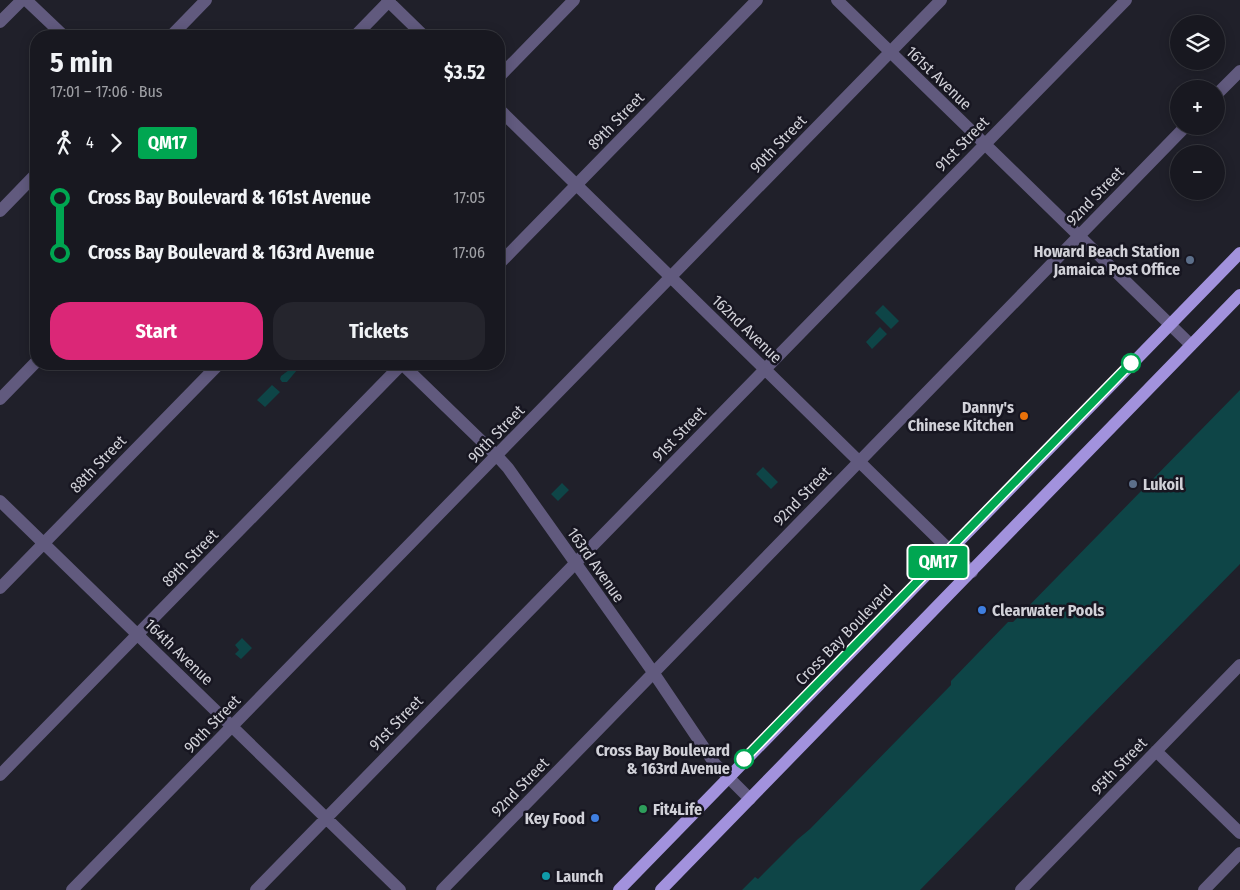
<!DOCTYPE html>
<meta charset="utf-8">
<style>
:root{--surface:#181820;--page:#25252d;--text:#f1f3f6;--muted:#9fa0a5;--line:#36373e;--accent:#db2777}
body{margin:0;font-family:"Fira Sans Condensed",sans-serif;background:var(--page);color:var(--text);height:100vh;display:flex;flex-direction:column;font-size:19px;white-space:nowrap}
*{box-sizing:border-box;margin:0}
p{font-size:16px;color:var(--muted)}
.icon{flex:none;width:28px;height:28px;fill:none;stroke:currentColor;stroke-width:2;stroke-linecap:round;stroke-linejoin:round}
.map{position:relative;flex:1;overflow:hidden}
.drawer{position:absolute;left:30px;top:30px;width:475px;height:340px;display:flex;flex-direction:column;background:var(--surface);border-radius:20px;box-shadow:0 2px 12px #0003,0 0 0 1px var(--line)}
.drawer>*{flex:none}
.badge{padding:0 10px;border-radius:4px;font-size:18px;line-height:32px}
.fabs{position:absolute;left:1170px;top:15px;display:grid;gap:10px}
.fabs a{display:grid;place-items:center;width:55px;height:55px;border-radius:50%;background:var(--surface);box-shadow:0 2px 12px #0003,0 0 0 1px var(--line);font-size:25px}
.map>.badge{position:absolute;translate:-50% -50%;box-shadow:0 0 0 2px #fff}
.legs{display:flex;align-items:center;gap:8px;height:55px;padding:0 20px;font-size:16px}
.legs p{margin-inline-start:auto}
.headline{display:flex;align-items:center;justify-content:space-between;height:85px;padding:0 20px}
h1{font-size:28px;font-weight:700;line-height:38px}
.action{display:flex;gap:10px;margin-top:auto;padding:10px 20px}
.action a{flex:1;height:58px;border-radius:20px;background:var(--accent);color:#fff;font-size:20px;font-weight:700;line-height:58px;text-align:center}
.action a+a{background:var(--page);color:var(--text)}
ul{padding:0 20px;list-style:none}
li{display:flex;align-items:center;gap:18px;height:55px;font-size:19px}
li i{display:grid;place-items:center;width:8px;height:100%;margin:0 6px;background:currentColor}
li i::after{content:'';width:12px;height:12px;margin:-6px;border:4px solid;border-radius:50%;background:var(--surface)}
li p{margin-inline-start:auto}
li:first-child i{background:linear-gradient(#0000 50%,currentColor 0)}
li:last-child i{background:linear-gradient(currentColor 50%,#0000 0)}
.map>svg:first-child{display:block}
</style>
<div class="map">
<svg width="1240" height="890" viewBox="0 0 1240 890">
<rect width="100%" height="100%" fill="#20202a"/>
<path fill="#0e4547" d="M 883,305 L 899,321 L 891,329 L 875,313 Z
M 880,327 L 887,334 L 872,349 L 866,342 Z
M 292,365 L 297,366 L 297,370 L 287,382 L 282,382 L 280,379 L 281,376 L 289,370 Z
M 272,385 L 280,392 L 265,407 L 257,400 Z
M 1240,390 L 1240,564 L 920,890 L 742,890 L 755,877 L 758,879 L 798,839 L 810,829 L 951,685 L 951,681 L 1008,622 L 1013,622 Z
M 763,467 L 778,482 L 771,489 L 756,474 Z
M 562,483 L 569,490 L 558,501 L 551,494 Z
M 242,638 L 252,648 L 241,659 L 235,654 L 239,650 L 235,645 Z"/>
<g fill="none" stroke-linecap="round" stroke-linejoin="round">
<path stroke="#615a7e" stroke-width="12" d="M 26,0 L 64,36
M 387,0 L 424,36
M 837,0 L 1191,345
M 0,22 L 22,0
M 171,36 L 206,0
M 355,36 L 390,0
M 499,77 L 574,0
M 1216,95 L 1240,71
M 499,109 L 972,572
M 0,211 L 36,174
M 499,264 L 757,0
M 402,364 L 497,456 L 508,468 L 653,672 L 715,764 L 750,799
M 0,399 L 36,362
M 0,501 L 400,890
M 0,588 L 219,364
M 1156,751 L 1240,833
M 0,775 L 402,364
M 72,890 L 941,0
M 256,890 L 1126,0
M 442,890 L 1186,126
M 1021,890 L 1240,665
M 1204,890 L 1240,853"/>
<path stroke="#a292dd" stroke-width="12" d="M 619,890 L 1240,253
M 661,890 L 1240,295"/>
</g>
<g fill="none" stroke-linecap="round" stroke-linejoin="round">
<defs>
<path id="line-1" d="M 744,759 L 1131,363"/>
</defs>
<use href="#line-1" stroke="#fff" stroke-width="11"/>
<use href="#line-1" stroke="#00a651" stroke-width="8"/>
</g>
<g fill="#5c6f8a" stroke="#171621" stroke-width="2">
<circle cx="1190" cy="260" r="5"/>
<circle cx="1133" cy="484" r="5"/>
</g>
<g fill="#fff" stroke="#00a651" stroke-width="2.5">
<circle cx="1131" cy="363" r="9"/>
<circle cx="744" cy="759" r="9"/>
</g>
<circle fill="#e8710a" stroke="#171621" stroke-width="2" cx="1024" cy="416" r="5"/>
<g fill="#3f7fe0" stroke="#171621" stroke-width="2">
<circle cx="982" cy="610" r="5"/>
<circle cx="595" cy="818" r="5"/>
</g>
<circle fill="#2e9e5b" stroke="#171621" stroke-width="2" cx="643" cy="809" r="5"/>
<circle fill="#0f9aa8" stroke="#171621" stroke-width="2" cx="546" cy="876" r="5"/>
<g text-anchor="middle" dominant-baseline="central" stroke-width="5" stroke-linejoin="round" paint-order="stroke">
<g font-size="16" fill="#d1d1d8" stroke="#171621">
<text transform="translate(939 78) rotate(44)">161st Avenue</text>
<text transform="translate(616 121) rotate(-46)">89th Street</text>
<text transform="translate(778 144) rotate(-46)">90th Street</text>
<text transform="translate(962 144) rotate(-46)">91st Street</text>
<text transform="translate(1095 196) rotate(-46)">92nd Street</text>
<text transform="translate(747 329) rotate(44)">162nd Avenue</text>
<text transform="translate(496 434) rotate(-46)">90th Street</text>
<text transform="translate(679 434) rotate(-46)">91st Street</text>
<text transform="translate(98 464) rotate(-46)">88th Street</text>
<text transform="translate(802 496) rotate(-46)">92nd Street</text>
<text transform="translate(190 558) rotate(-46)">89th Street</text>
<text transform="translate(596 565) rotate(55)">163rd Avenue</text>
<text transform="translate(844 635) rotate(-46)">Cross Bay Boulevard</text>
<text transform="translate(179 652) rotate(44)">164th Avenue</text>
<text transform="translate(396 723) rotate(-46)">91st Street</text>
<text transform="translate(212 724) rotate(-46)">90th Street</text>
<text transform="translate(1119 766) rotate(-46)">95th Street</text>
<text transform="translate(520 787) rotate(-46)">92nd Street</text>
</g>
<g font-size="16" font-weight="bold" fill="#d1d1d8" stroke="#171621" text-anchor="start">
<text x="1180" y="251" text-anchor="end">Howard Beach Station<tspan x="1180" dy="18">Jamaica Post Office</tspan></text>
<text x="1014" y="407" text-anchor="end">Danny's<tspan x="1014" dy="18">Chinese Kitchen</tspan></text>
<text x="1143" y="484">Lukoil</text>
<text x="992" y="610">Clearwater Pools</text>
<text x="653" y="809">Fit4Life</text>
<text x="585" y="818" text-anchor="end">Key Food</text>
<text x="556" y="876">Launch</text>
</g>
<g font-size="16" font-weight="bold" fill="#d1d1d8" stroke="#171621" text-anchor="end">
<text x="730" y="750">Cross Bay Boulevard<tspan x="730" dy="18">&amp; 163rd Avenue</tspan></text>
</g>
</g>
</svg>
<div class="fabs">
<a><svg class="icon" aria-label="layers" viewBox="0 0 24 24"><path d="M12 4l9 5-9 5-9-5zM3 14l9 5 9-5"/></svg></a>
<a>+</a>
<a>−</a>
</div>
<b class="badge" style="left:938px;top:562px;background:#00a651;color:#fff">QM17</b>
<section class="drawer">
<div class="headline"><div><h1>5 min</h1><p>17:01 – 17:06 · Bus</p></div><b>$3.52</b></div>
<div class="legs"><svg class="icon" aria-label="walk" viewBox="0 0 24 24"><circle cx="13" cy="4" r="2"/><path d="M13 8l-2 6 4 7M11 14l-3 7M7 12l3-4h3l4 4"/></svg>4<svg class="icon" aria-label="forward" viewBox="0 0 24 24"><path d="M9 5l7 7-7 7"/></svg><b class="badge" style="background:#00a651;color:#fff">QM17</b></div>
<ul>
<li><i style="color:#00a651"></i><b>Cross Bay Boulevard &amp; 161st Avenue</b><p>17:05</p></li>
<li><i style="color:#00a651"></i><b>Cross Bay Boulevard &amp; 163rd Avenue</b><p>17:06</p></li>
</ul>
<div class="action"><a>Start</a><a>Tickets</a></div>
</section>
</div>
